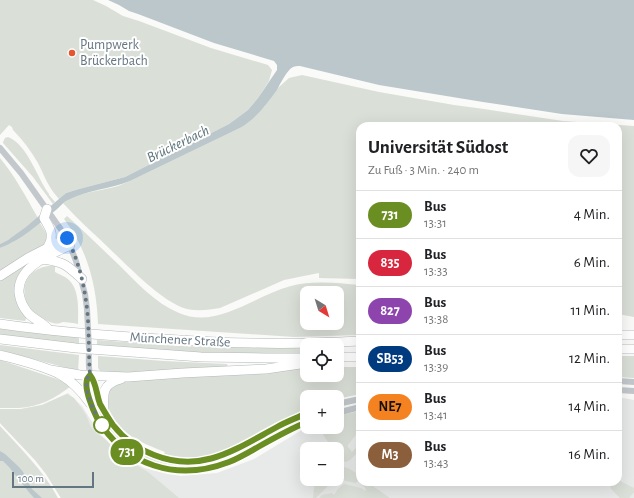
<!DOCTYPE html>
<html lang="de">
<meta charset="utf-8">
<style>
:root{--surface:#fff;--page:#f6f6f6;--text:#202124;--muted:#757577;--line:#e0e0e0}
body{margin:0;font-family:"Alegreya Sans",sans-serif;background:var(--page);color:var(--text);height:100vh;display:flex;flex-direction:column;font-size:15px;white-space:nowrap}
*{box-sizing:border-box;margin:0}
p{font-size:13px;color:var(--muted)}
.icon{flex:none;width:22px;height:22px;fill:none;stroke:currentColor;stroke-width:2;stroke-linecap:round;stroke-linejoin:round}
.map{position:relative;flex:1;overflow:hidden}
.details{position:absolute;left:356px;top:122px;width:266px;height:364px;display:flex;flex-direction:column;background:var(--surface);border-radius:12px;box-shadow:0 4px 16px #0002}
.details>*{flex:none}
.badge{padding:0 8px;border-radius:13px;font-size:14px;line-height:26px}
.needle{width:26px;rotate:142deg}
.buttons{position:absolute;left:300px;top:286px;display:grid;gap:8px}
.buttons a{display:grid;place-items:center;width:44px;height:44px;border-radius:8px;background:var(--surface);box-shadow:0 4px 16px #0002;font-size:20px}
.scale{position:absolute;left:12px;bottom:10px;width:82px;box-sizing:border-box;padding-left:4px;border:2px solid #657683;border-top:0;font-size:11px;line-height:14px;white-space:nowrap;color:#657683;-webkit-text-stroke:3px #fff;paint-order:stroke}
.you{position:absolute;width:20px;height:20px;margin:-10px;border:3px solid #fff;border-radius:50%;background:#1a73e8;box-shadow:0 0 0 6px #1a73e833}
.map>.badge{position:absolute;translate:-50% -50%;box-shadow:0 0 0 2px #fff}
.round{display:grid;place-items:center;flex:none;width:42px;height:42px;border-radius:12px;background:var(--page)}
.headline{display:flex;align-items:center;justify-content:space-between;height:68px;padding:0 12px}
h1{font-size:19px;font-weight:700;line-height:30px}
ul{padding:0;list-style:none}
li{display:flex;align-items:center;gap:12px;height:48px;padding:0 12px;border-top:1px solid var(--line)}
li div{flex:1}
li b{display:block;font-size:15px}
li em{font-style:normal}
li .badge{min-width:44px;font-weight:700;text-align:center}
.map>svg:first-child{display:block}
</style>
<div class="map">
<svg width="634" height="498" viewBox="0 0 634 498">
<rect width="100%" height="100%" fill="#fafaf8"/>
<path fill="#e8e9e9" fill-rule="evenodd" d="M 68,393 L 82,406 L 99,433 L 118,452 L 144,468 L 167,474 L 181,476 L 217,473 L 254,459 L 307,427 L 337,427 L 337,416 L 360,411 L 360,482 L 618,482 L 618,397 L 634,400 L 634,498 L 61,498 L 46,474 L 35,460 L 0,423 L 0,409 L 21,409 L 42,405 ZM 307,449 L 337,449 L 337,479 L 307,479 Z"/>
<path fill="#dadfd7" fill-rule="evenodd" d="M 0,0 L 93,0 L 106,6 L 123,16 L 139,21 L 211,48 L 268,65 L 272,70 L 269,81 L 258,98 L 248,110 L 229,124 L 125,177 L 79,189 L 66,193 L 59,199 C 48,187 45,177 38,163 C 31,151 23,140 13,130 L 12,127 L 9,125 L 0,135 Z
M 302,75 L 379,92 L 454,105 L 484,109 L 563,121 L 634,126 L 634,317 L 618,314 L 618,126 L 360,126 L 360,279 L 319,278 L 319,273 L 284,280 L 220,308 C 208,310 192,312 181,307 C 158,297 132,270 114,253 C 97,236 79,221 63,203 C 78,192 101,191 118,186 C 122,184 126,183 130,181 L 242,127 L 265,106 L 279,87 L 289,78 Z
M 8,137 C 28,145 37,178 49,194 L 49,195 L 55,202 L 53,204 L 33,177 L 3,143 L 3,142 L 5,138 Z
M 0,158 C 15,176 26,197 38,218 L 14,237 L 0,244 Z
M 67,216 C 85,232 101,248 118,264 C 136,282 155,303 179,313 C 217,330 255,295 291,286 C 313,280 337,283 360,285 L 360,335 L 294,337 L 98,324 C 97,294 91,264 76,237 C 73,231 68,225 64,219 ZM 307,293 L 337,293 L 337,323 L 307,323 Z
M 40,223 L 46,233 L 46,237 L 49,238 L 43,246 L 0,272 L 0,248 L 13,242 Z
M 25,264 L 26,266 L 17,280 L 27,317 L 25,321 L 0,318 L 0,280 Z
M 48,266 L 55,266 L 55,272 C 60,275 65,276 69,280 C 80,291 78,310 78,324 C 74,323 67,322 63,322 C 62,322 61,323 60,323 C 55,325 47,321 42,318 C 17,304 18,271 48,266 Z
M 0,328 L 79,337 L 79,344 L 0,335 Z
M 97,340 L 166,345 L 207,347 L 307,347 L 307,354 L 274,354 L 197,353 L 97,346 Z
M 0,345 L 79,355 L 78,371 L 0,350 Z
M 98,356 L 164,361 L 227,364 L 228,367 L 195,369 L 107,374 L 101,372 L 98,368 Z
M 618,356 L 634,356 L 634,378 L 618,377 Z
M 0,360 L 66,382 L 71,386 C 56,398 39,407 19,408 C 13,408 6,408 0,408 Z
M 307,366 L 307,375 L 337,375 L 337,367 L 360,367 L 360,394 L 337,399 L 337,397 L 307,397 L 307,408 C 293,415 279,421 265,429 C 234,446 202,468 164,454 L 165,452 C 153,447 141,443 131,436 C 118,427 98,402 111,387 C 113,385 117,383 119,382 Z
M 90,388 L 93,388 C 97,399 101,411 107,422 C 125,449 165,470 198,464 C 206,462 217,455 226,451 C 247,442 269,432 290,423 L 294,422 L 296,424 C 271,436 247,453 220,462 C 215,463 210,466 206,466 C 169,473 128,458 106,427 C 98,415 94,401 90,388 Z
M 67,394 L 74,398 L 80,406 L 86,415 L 91,427 L 96,433 L 105,439 L 118,452 L 136,465 L 148,472 L 179,498 L 61,498 L 46,474 L 35,460 L 0,423 L 0,409 L 21,409 L 42,405 Z
M 360,411 L 360,429 L 348,445 L 348,447 L 352,452 L 356,448 L 357,450 L 357,453 L 350,460 L 346,462 C 339,460 337,455 337,449 L 334,449 C 329,442 321,436 322,427 L 337,427 L 337,416 Z
M 0,426 C 21,449 43,470 58,498 L 0,498 Z
M 337,465 L 350,469 L 360,476 L 360,478 L 356,483 L 342,480 C 341,473 337,473 337,465 Z
M 315,479 L 333,479 L 332,482 L 316,498 L 313,498 Z
M 618,480 L 634,488 L 634,492 L 629,498 L 620,498 L 611,489 L 610,486 L 614,482 L 618,482 Z
M 360,482 L 367,482 L 390,498 L 319,498 L 322,495 L 332,493 L 334,495 L 338,489 L 344,484 L 361,488 L 365,491 L 366,489 Z"/>
<path fill="#bbc7cb" d="M 108,0 L 634,0 L 634,120 L 562,114 L 483,102 L 379,85 L 300,66 C 297,66 295,66 293,67 C 287,70 280,84 277,90 C 267,104 256,118 242,127 L 130,181 C 110,189 87,190 68,200 C 63,202 60,207 56,210 C 39,224 21,240 0,248 L 0,244 L 8,240 L 26,227 L 66,193 L 79,189 L 125,177 L 229,124 L 248,110 L 258,98 L 277,70 L 277,65 L 274,61 L 214,43 L 138,14 L 129,11 L 119,5 Z
M 0,451 L 5,454 L 19,467 L 23,472 L 32,489 L 42,498 L 34,498 L 28,491 L 9,467 L 3,461 L 0,461 Z"/>
<g fill="none" stroke-linecap="round" stroke-linejoin="round">
<defs>
<path id="highway" d="M 47,209 L 44,218 C 50,229 55,234 48,247
M 42,259 C 64,262 66,264 82,279
M 0,276 L 28,258 L 67,238
M 0,324 C 48,331 97,335 145,338 C 180,340 215,343 251,343 C 287,344 324,343 360,341
M 49,330 C 43,322 34,320 28,313 C 23,307 20,300 19,293 C 17,266 51,255 70,245
M 618,335 L 634,335
M 0,339 L 76,348 L 201,357 L 265,358 L 307,358
M 618,349 L 634,349
M 0,355 C 19,360 45,366 61,375 C 73,382 82,392 90,403
M 337,357 L 360,357
M 51,370 L 80,375 L 128,377 L 183,373 L 266,369 L 307,363
M 104,410 C 103,393 102,384 121,379"/>
</defs>
<use href="#highway" stroke="#b4b9bd" stroke-width="10"/>
<path stroke="#c3c8cc" stroke-width="6" d="M 0,148 L 21,173 L 67,238 L 76,261 L 85,294 L 87,309
M 89,349 C 89,357 88,366 90,374 C 91,378 94,380 95,384 C 97,391 98,398 101,405 C 122,448 167,471 214,458 C 230,454 244,445 258,437 C 274,428 290,420 307,413
M 90,375 C 89,377 87,378 87,380 C 84,389 93,410 97,418 C 125,466 177,482 228,462 C 239,458 249,452 258,447 C 274,438 290,429 307,422
M 618,381 L 634,382
M 618,390 L 634,391
M 337,404 L 360,399
M 337,413 L 360,407"/>
<use href="#highway" stroke="#fff" stroke-width="9"/>
<path stroke="#c3c8cc" stroke-width="6" d="M 87,309 L 89,349"/>
</g>
<g fill="none" stroke-linecap="round" stroke-linejoin="round">
<defs>
<path id="line" d="M 307,413 C 297,418 286,422 277,427 C 236,449 202,474 154,455 C 138,449 124,439 113,425 C 108,418 104,411 100,404 C 96,394 97,384 90,375 C 89,377 87,378 87,380 C 84,389 93,410 97,418 C 125,466 177,482 229,462 C 239,458 249,452 258,447 C 274,438 290,429 307,422"/>
</defs>
<use href="#line" stroke="#fff" stroke-width="9"/>
<use href="#line" stroke="#6b8e23" stroke-width="6"/>
<path stroke="#657683" stroke-width="4" stroke-dasharray="0 7.2" d="M 67,238 C 76,256 82,275 85,295 C 90,321 88,349 90,375 C 88,377 87,378 87,381 C 84,392 96,416 102,425"/>
</g>
<circle fill="#e4572e" stroke="#fff" stroke-width="1.5" cx="72" cy="53" r="4"/>
<circle fill="#fff" stroke="#6b8e23" stroke-width="2" cx="102" cy="425" r="8"/>
<g text-anchor="middle" dominant-baseline="central" stroke-width="4" stroke-linejoin="round" paint-order="stroke">
<g font-size="14" fill="#657683" stroke="#fff" text-anchor="start">
<text x="80" y="45">Pumpwerk<tspan x="80" dy="16">Brückerbach</tspan></text>
</g>
<g font-size="14" fill="#657683" stroke="#fff">
<text transform="translate(180 340) rotate(3)">Münchener Straße</text>
</g>
<g font-size="15" font-style="italic" fill="#60757c" stroke="#fff">
<text transform="translate(178 144) rotate(-26)">Brückerbach</text>
</g>
</g>
</svg>
<div class="buttons">
<a><svg class="needle" viewBox="-14 -14 28 28"><path d="M0-13l5 13h-10z" fill="#e53935"/><path d="M0 13l5-13h-10z" fill="#757577"/></svg></a>
<a><svg class="icon" aria-label="locate" viewBox="0 0 24 24"><circle cx="12" cy="12" r="6"/><path d="M12 2v4M12 18v4M2 12h4M18 12h4"/></svg></a>
<a>+</a>
<a>−</a>
</div>
<div class="scale">100 m</div>
<div class="you" style="left:67px;top:238px"></div>
<b class="badge" style="left:127px;top:452px;background:#6b8e23;color:#fff">731</b>
<section class="details">
<div class="headline"><div><h1>Universität Südost</h1><p>Zu Fuß · 3 Min. · 240 m</p></div><a class="round"><svg class="icon" aria-label="heart" viewBox="0 0 24 24"><path d="M12 20l-8-8c-3-5 5-10 8-4 3-6 11-1 8 4z"/></svg></a></div>
<ul>
<li><span class="badge" style="background:#6b8e23;color:#fff">731</span><div><b>Bus</b><p>13:31</p></div><em>4 Min.</em></li>
<li><span class="badge" style="background:#d7263d;color:#fff">835</span><div><b>Bus</b><p>13:33</p></div><em>6 Min.</em></li>
<li><span class="badge" style="background:#8e44ad;color:#fff">827</span><div><b>Bus</b><p>13:38</p></div><em>11 Min.</em></li>
<li><span class="badge" style="background:#003b80;color:#fff">SB53</span><div><b>Bus</b><p>13:39</p></div><em>12 Min.</em></li>
<li><span class="badge" style="background:#f58220;color:#111">NE7</span><div><b>Bus</b><p>13:41</p></div><em>14 Min.</em></li>
<li><span class="badge" style="background:#8b5e3c;color:#fff">M3</span><div><b>Bus</b><p>13:43</p></div><em>16 Min.</em></li>
</ul>
</section>
</div>
